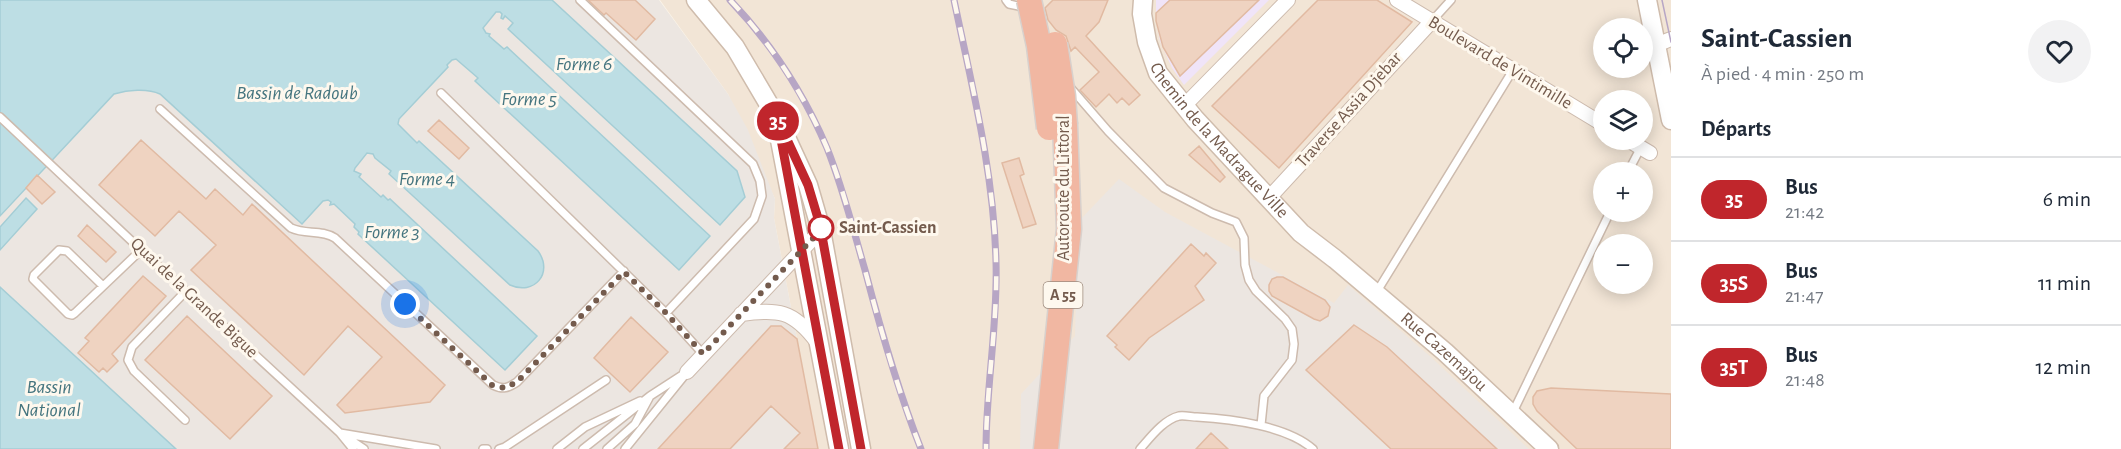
<!DOCTYPE html>
<html lang="fr">
<meta charset="utf-8">
<style>
:root{--surface:#fff;--page:#f2f2f3;--text:#1f2937;--muted:#747a83;--line:#e0e1e3}
body{margin:0;font-family:"Alegreya Sans",sans-serif;background:var(--page);color:var(--text);height:100vh;display:flex;flex-direction:column;font-size:22px;white-space:nowrap}
*{box-sizing:border-box;margin:0}
p{font-size:20px;color:var(--muted)}
.icon{flex:none;width:33px;height:33px;fill:none;stroke:currentColor;stroke-width:2;stroke-linecap:round;stroke-linejoin:round}
.map{position:relative;flex:1;overflow:hidden}
.side{display:flex;flex-direction:column;background:var(--surface);width:450px}
.side>*{flex:none}
.badge{padding:0 12px;border-radius:20px;font-size:21px;line-height:39px}
.buttons{position:absolute;left:1593px;top:18px;display:grid;gap:12px}
.buttons a{display:grid;place-items:center;width:60px;height:60px;border-radius:50%;background:var(--surface);box-shadow:0 3px 15px #0003;font-size:30px}
.you{position:absolute;width:30px;height:30px;margin:-15px;border:4px solid #fff;border-radius:50%;background:#1a73e8;box-shadow:0 0 0 9px #1a73e833}
.map>.badge{position:absolute;translate:-50% -50%;box-shadow:0 0 0 3px #fff}
h2{padding:0 30px;font-size:22px;line-height:54px}
.round{display:grid;place-items:center;flex:none;width:63px;height:63px;border-radius:32px;background:var(--page)}
.headline{display:flex;align-items:center;justify-content:space-between;height:102px;padding:0 30px}
h1{font-size:28px;font-weight:600;line-height:45px}
ul{padding:0;list-style:none}
li{display:flex;align-items:center;gap:18px;height:84px;padding:0 30px;border-top:2px solid var(--line)}
li div{flex:1}
li b{display:block;font-size:22px}
li em{font-style:normal}
li .badge{min-width:66px;font-weight:700;text-align:center}
main{display:flex;flex:1;min-height:0}
.map>svg:first-child{display:block}
</style>
<main>
<div class="map">
<svg width="1671" height="449" viewBox="0 0 1671 449">
<rect width="100%" height="100%" fill="#fbf4e8"/>
<path fill="#f2e5d6" fill-rule="evenodd" d="M 660,0 L 1671,0 L 1671,449 L 818,449 L 774,218 L 775,199 L 728,94 ZM 1604,28 L 1642,28 L 1642,68 L 1604,68 ZM 1604,100 L 1642,100 L 1642,140 L 1604,140 ZM 1604,172 L 1642,172 L 1642,212 L 1604,212 ZM 1604,244 L 1642,244 L 1642,284 L 1604,284 Z"/>
<path fill="#ece6e1" d="M 519,0 L 659,0 L 728,94 L 748,130 L 775,199 L 774,218 L 818,449 L 176,449 L 0,287 L 0,216 L 114,94 L 122,92 L 152,90 L 160,94 L 302,224 L 323,201 L 328,200 L 333,203 L 357,174 L 354,171 L 355,168 L 368,153 L 373,154 L 375,157 L 408,136 L 398,124 L 399,119 L 448,67 L 446,66 L 452,60 L 456,59 L 460,62 L 493,39 L 483,29 L 484,26 L 496,12 L 500,12 L 504,16 Z
M 1119,179 L 1165,212 L 1334,303 L 1348,285 L 1432,358 L 1529,449 L 1020,449 L 1021,394 L 1075,336 L 1078,222 Z"/>
<path fill="#f0e4f8" d="M 1156,0 L 1269,0 L 1184,85 L 1172,68 L 1160,41 L 1156,21 Z"/>
<path fill="#bddee4" stroke="#a4cdd5" stroke-width="1.5" d="M 0,0 L 552,0 L 737,171 L 745,197 L 720,225 L 508,29 L 513,23 L 505,16 L 503,19 L 501,18 L 502,14 L 500,12 L 496,12 L 483,28 L 486,33 L 490,34 L 489,36 L 504,49 L 507,47 L 710,236 L 679,270 L 475,81 L 478,78 L 456,59 L 452,60 L 447,65 L 448,67 L 399,119 L 398,124 L 417,143 L 419,141 L 538,251 C 554,273 534,296 510,285 L 389,174 L 391,171 L 375,158 L 373,154 L 367,153 L 355,168 L 354,171 L 361,174 L 359,177 L 381,197 L 383,195 L 388,200 L 390,199 L 537,336 L 505,370 L 358,234 L 359,232 L 354,227 L 355,224 L 334,204 L 330,205 L 331,202 L 328,200 L 323,201 L 302,224 L 160,94 C 147,88 128,90 114,94 L 0,216 Z
M 26,198 L 37,209 L 0,250 L 0,227 Z
M 0,287 L 176,449 L 0,449 Z"/>
<path fill="#efd3c1" stroke="#e1baa2" stroke-width="1.5" d="M 588,0 L 635,0 L 655,19 L 636,40 L 606,13 L 604,15 Z
M 1053,0 L 1108,0 L 1099,22 L 1086,36 L 1140,95 L 1129,105 L 1122,98 L 1117,103 L 1109,94 L 1096,107 L 1080,90 L 1099,72 L 1075,47 L 1071,51 L 1066,36 L 1056,30 L 1048,20 L 1045,8 Z
M 1170,0 L 1259,0 L 1180,76 L 1163,47 L 1156,21 L 1156,13 Z
M 1318,0 L 1377,0 L 1412,22 L 1279,168 L 1212,106 Z
M 439,120 L 469,148 L 459,159 L 428,131 Z
M 141,140 L 206,199 L 215,189 L 243,215 L 252,204 L 445,385 L 430,402 L 345,413 L 337,405 L 382,357 L 348,326 L 304,375 L 191,270 L 216,245 L 179,211 L 155,236 L 99,185 Z
M 1199,146 L 1225,177 L 1220,182 L 1189,155 Z
M 1019,158 L 1024,174 L 1020,176 L 1036,224 L 1023,228 L 1002,163 Z
M 37,175 L 55,192 L 42,204 L 26,188 Z
M 87,225 L 116,252 L 106,262 L 78,236 Z
M 1191,244 L 1204,256 L 1206,253 L 1216,263 L 1195,286 L 1204,300 L 1149,338 L 1129,360 L 1115,347 L 1117,345 L 1107,336 Z
M 143,276 L 166,296 L 112,354 L 118,361 L 107,372 L 103,368 L 99,372 L 78,353 L 89,341 L 85,338 Z
M 1277,277 L 1283,277 L 1325,300 L 1330,307 L 1328,316 L 1320,321 L 1314,319 L 1272,296 L 1269,291 L 1269,285 L 1272,279 Z
M 187,316 L 272,396 L 230,439 L 145,360 Z
M 631,317 L 668,352 L 630,392 L 594,358 Z
M 1354,325 L 1387,347 L 1497,449 L 1391,449 L 1306,370 Z
M 771,326 L 781,326 L 797,339 L 818,449 L 784,449 L 800,433 L 771,406 L 730,449 L 658,449 Z
M 1551,388 L 1671,394 L 1671,449 L 1577,449 L 1537,411 L 1533,404 L 1533,397 L 1537,391 Z
M 1211,433 L 1228,449 L 1196,449 Z"/>
<g fill="none" stroke-linecap="round" stroke-linejoin="round">
<defs>
<path id="lane" d="M 580,0 L 753,164 L 760,181 L 762,196 L 754,219 L 666,313
M 1006,0 L 1009,4 L 1027,8
M 1431,22 L 1451,0
M 1069,86 L 1108,131 L 1164,188 L 1212,213 L 1236,222 L 1244,238 L 1245,265 L 1249,280 L 1256,291 L 1285,319 L 1292,329 L 1294,344 L 1292,360 L 1264,396 L 1261,425
M 441,93 L 666,313 L 703,354
M 160,109 L 291,228 C 306,235 321,229 335,238 L 493,385 C 503,390 508,388 517,382 L 624,271
M 0,117 L 139,248 L 340,433 L 353,449
M 1628,172 L 1641,147
M 103,286 L 67,251 L 59,250 L 34,275 L 33,279 L 68,314 L 72,315 L 75,313 L 141,250
M 1376,293 L 1513,70
M 1513,412 L 1610,212
M 185,420 L 134,371 L 128,360 L 132,347 L 186,291
M 340,433 L 436,449
M 346,437 L 364,449
M 483,449 L 487,449
M 499,449 L 505,447 L 606,380
M 557,449 L 585,427 L 640,401
M 583,449 L 650,396 L 687,372
M 607,449 L 635,424 L 649,398
M 625,449 L 684,376
M 1140,449 C 1150,438 1163,420 1179,416 C 1184,415 1192,417 1197,417 C 1232,419 1287,426 1313,449"/>
<path id="street" d="M 1397,0 L 1604,125
M 1656,45 L 1671,39
M 1184,106 L 1288,0
M 1628,140 L 1650,153
M 1268,199 L 1431,22
M 741,314 C 778,309 793,310 817,342
M 687,372 L 821,230"/>
<g id="secondary">
<path d="M 696,0 L 735,47 L 777,118 L 808,185 L 821,230 L 861,449"/>
<path id="s1" d="M 1143,0 L 1142,14 L 1147,42 L 1158,73 L 1195,119 L 1301,233 L 1335,259 L 1445,352 L 1549,449"/>
<path d="M 1647,0 L 1671,120"/>
<path d="M 780,140 L 839,449"/>
</g>
<path id="highway" d="M 1046,449 L 1069,229 L 1065,125"/>
</defs>
<use href="#lane" stroke="#cdbbae" stroke-width="10"/>
<use href="#street" stroke="#cdbbae" stroke-width="16"/>
<use href="#secondary" stroke="#cfbcac" stroke-width="21"/>
<use href="#highway" stroke="#d8d1cd" stroke-width="27"/>
<use href="#lane" stroke="#fff" stroke-width="7"/>
<use href="#street" stroke="#fff" stroke-width="14"/>
<use href="#secondary" stroke="#fff" stroke-width="18"/>
<use href="#highway" stroke="#f1b7a2" stroke-width="24"/>
<path stroke="#b7a6c5" stroke-width="1.5" d="M 1662,0 L 1671,42"/>
<defs>
<path id="rail" d="M 730,0 C 770,42 804,94 827,148 C 843,188 853,229 865,270 C 881,331 898,391 921,449
M 954,0 C 972,86 994,173 996,262 C 998,324 986,386 986,449"/>
</defs>
<use href="#rail" stroke="#b7a6c5" stroke-width="7"/>
<use href="#rail" stroke="#fef8ee" stroke-width="4.5" stroke-dasharray="14" stroke-linecap="butt"/>
<defs>
<path id="highway-bridge" d="M 1029,0 L 1039,46 L 1049,128
M 1055,44 L 1063,96 L 1065,125"/>
</defs>
<use href="#highway-bridge" stroke="#d8d1cd" stroke-width="27" stroke-linecap="butt"/>
<use href="#highway-bridge" stroke="#f1b7a2" stroke-width="24"/>
</g>
<g fill="none" stroke-linecap="round" stroke-linejoin="round">
<defs>
<path id="line" d="M 839,449 L 777,118 L 808,185 L 820,225 L 861,449"/>
</defs>
<use href="#line" stroke="#fff" stroke-width="14"/>
<use href="#line" stroke="#c0262c" stroke-width="9"/>
<path stroke="#745b4d" stroke-width="6" stroke-dasharray="0 10.8" d="M 405,304 L 492,385 L 505,388 L 517,382 L 624,272 L 666,313 L 703,354 L 821,230 L 821,228"/>
</g>
<circle fill="#fff" stroke="#c0262c" stroke-width="3" cx="821" cy="228" r="12"/>
<g text-anchor="middle" dominant-baseline="central" stroke-width="6" stroke-linejoin="round" paint-order="stroke">
<rect fill="#fef8ee" stroke="#9d8a7d" stroke-width="1.5" x="1043.5" y="282" width="39" height="26" rx="4.5"/>
<g font-size="16" font-weight="bold" fill="#745b4d">
<text x="1063" y="295">A 55</text>
</g>
<g font-size="18" fill="#745b4d" stroke="#fef8ee">
<text transform="translate(1500 63) rotate(31)">Boulevard de Vintimille</text>
<text transform="translate(1349 110) rotate(-48)">Traverse Assia Djebar</text>
<text stroke="none"><textPath href="#s1" startOffset="166">Chemin de la Madrague Ville</textPath></text>
<text transform="translate(1064 188) rotate(-90)">Autoroute du Littoral</text>
<text transform="translate(194 298) rotate(43)">Quai de la Grande Bigue</text>
<text stroke="none"><textPath href="#s1" startOffset="476">Rue Cazemajou</textPath></text>
</g>
<g font-size="18" font-weight="bold" fill="#745b4d" stroke="#fef8ee" text-anchor="start">
<text x="839" y="228">Saint-Cassien</text>
</g>
<g font-size="20" font-style="italic" fill="#45757f" stroke="#fef8ee">
<text x="584" y="64">Forme 6</text>
<text x="297" y="93">Bassin de Radoub</text>
<text x="529" y="99">Forme 5</text>
<text x="427" y="179">Forme 4</text>
<text x="392" y="232">Forme 3</text>
<text x="49" y="387">Bassin<tspan x="49" dy="23">National</tspan></text>
</g>
</g>
</svg>
<div class="buttons">
<a><svg class="icon" aria-label="locate" viewBox="0 0 24 24"><circle cx="12" cy="12" r="6"/><path d="M12 2v4M12 18v4M2 12h4M18 12h4"/></svg></a>
<a><svg class="icon" aria-label="layers" viewBox="0 0 24 24"><path d="M12 4l9 5-9 5-9-5zM3 14l9 5 9-5"/></svg></a>
<a>+</a>
<a>−</a>
</div>
<div class="you" style="left:405px;top:304px"></div>
<b class="badge" style="left:778px;top:121px;background:#c0262c;color:#fff">35</b>
</div>
<section class="side">
<div class="headline"><div><h1>Saint-Cassien</h1><p>À pied · 4 min · 250 m</p></div><a class="round"><svg class="icon" aria-label="heart" viewBox="0 0 24 24"><path d="M12 20l-8-8c-3-5 5-10 8-4 3-6 11-1 8 4z"/></svg></a></div>
<h2>Départs</h2>
<ul>
<li><span class="badge" style="background:#c0262c;color:#fff">35</span><div><b>Bus</b><p>21:42</p></div><em>6 min</em></li>
<li><span class="badge" style="background:#c0262c;color:#fff">35S</span><div><b>Bus</b><p>21:47</p></div><em>11 min</em></li>
<li><span class="badge" style="background:#c0262c;color:#fff">35T</span><div><b>Bus</b><p>21:48</p></div><em>12 min</em></li>
</ul>
</section>
</main>
